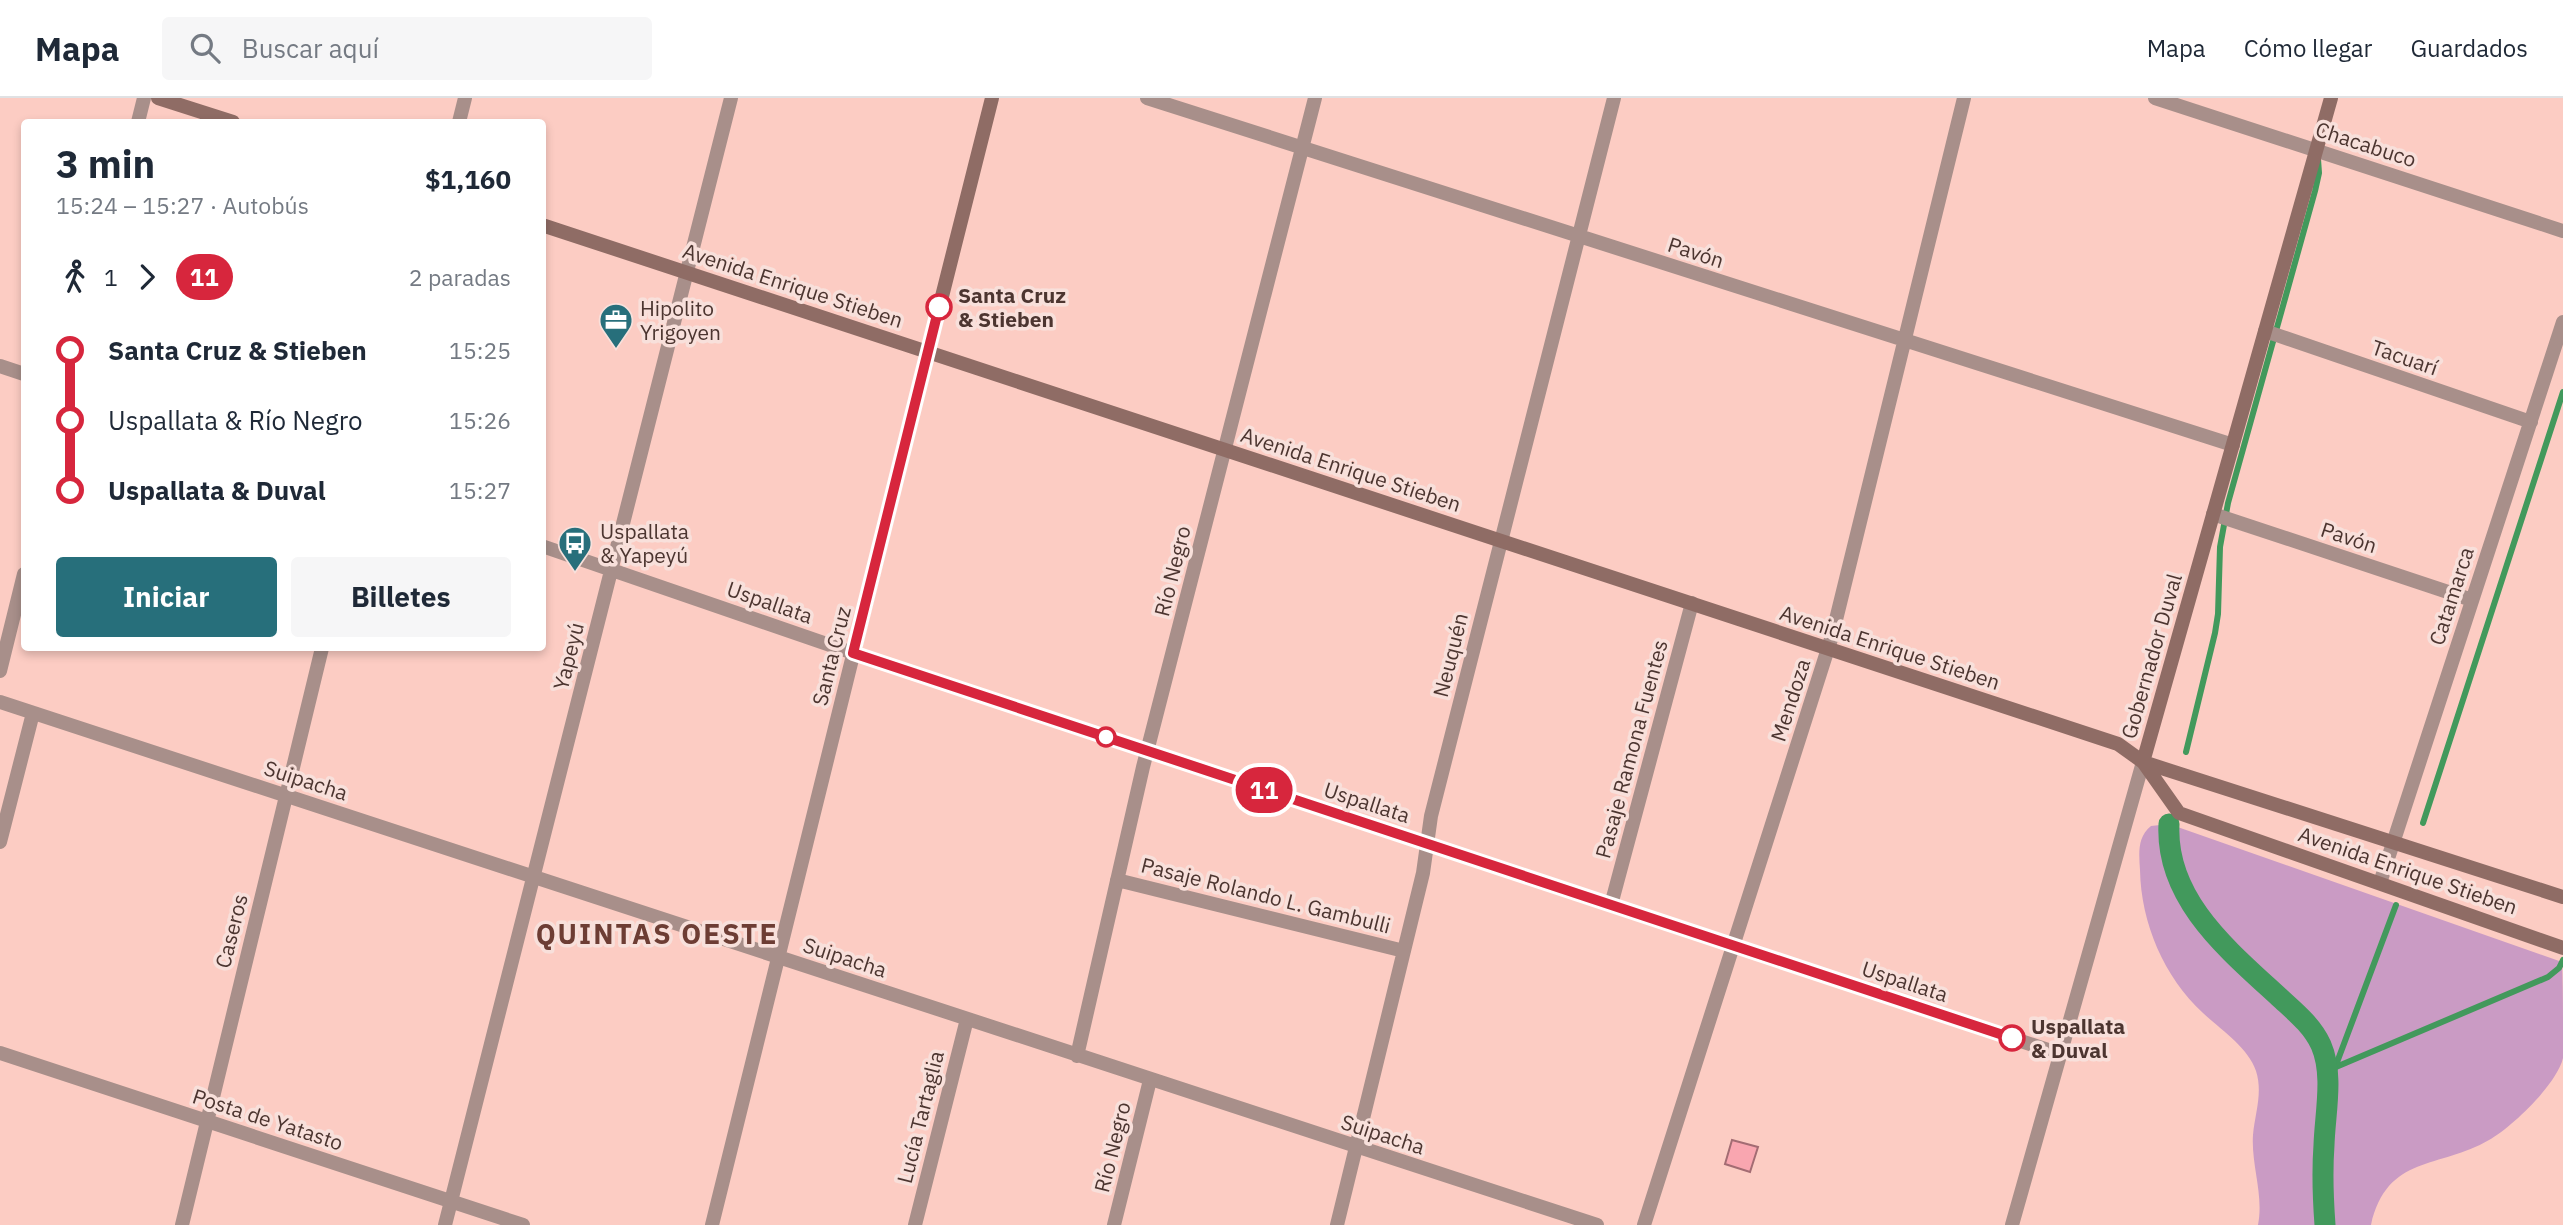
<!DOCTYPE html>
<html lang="es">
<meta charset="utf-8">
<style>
:root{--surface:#fff;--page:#f6f6f7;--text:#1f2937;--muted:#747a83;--line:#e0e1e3;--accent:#276f7b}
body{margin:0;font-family:"IBM Plex Sans",sans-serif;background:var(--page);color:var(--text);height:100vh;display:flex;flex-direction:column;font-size:26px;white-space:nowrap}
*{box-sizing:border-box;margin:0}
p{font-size:23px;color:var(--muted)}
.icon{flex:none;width:38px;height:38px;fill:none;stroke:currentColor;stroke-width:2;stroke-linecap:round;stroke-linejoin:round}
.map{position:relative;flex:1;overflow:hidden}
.side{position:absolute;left:21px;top:21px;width:525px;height:532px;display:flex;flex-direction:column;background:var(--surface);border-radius:7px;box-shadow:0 4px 10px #0003}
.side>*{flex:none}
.badge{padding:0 14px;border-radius:23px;font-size:24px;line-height:46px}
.map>.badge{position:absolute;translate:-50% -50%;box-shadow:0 0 0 4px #fff}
.legs{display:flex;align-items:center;gap:10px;height:77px;padding:0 35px;font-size:23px}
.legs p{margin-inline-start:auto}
.head{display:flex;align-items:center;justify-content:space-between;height:119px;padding:0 35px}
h1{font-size:38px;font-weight:700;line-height:52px}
.primary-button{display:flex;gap:14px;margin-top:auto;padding:14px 35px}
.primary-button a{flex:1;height:80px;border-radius:7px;background:var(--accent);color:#fff;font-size:28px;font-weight:700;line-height:80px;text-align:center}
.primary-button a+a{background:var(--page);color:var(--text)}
ul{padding:0 35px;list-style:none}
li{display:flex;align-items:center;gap:24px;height:70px;font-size:26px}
li i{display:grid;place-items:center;width:10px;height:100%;margin:0 9px;background:currentColor}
li i::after{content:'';width:18px;height:18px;margin:-9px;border:5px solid;border-radius:50%;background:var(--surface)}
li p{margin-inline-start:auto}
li:first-child i{background:linear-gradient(#0000 50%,currentColor 0)}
li:last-child i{background:linear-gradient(currentColor 50%,#0000 0)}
header{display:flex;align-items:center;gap:42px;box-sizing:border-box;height:98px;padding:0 35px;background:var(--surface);border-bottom:2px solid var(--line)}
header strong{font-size:33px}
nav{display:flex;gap:38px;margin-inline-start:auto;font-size:24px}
.search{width:490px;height:63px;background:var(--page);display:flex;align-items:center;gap:18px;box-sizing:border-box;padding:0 24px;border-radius:7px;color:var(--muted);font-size:26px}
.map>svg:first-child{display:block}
</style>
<header>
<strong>Mapa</strong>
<div class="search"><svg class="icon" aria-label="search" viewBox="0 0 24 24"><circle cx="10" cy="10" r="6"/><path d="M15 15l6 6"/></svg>Buscar aquí</div>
<nav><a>Mapa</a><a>Cómo llegar</a><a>Guardados</a></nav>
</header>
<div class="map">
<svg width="2563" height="1127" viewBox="0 0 2563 1127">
<rect width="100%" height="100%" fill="#fcccc3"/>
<path fill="#ca9bc4" d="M 2169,726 L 2562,864 C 2563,886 2563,911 2563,933 C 2563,941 2563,952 2563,960 C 2557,986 2512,1029 2489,1042 C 2440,1071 2387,1056 2371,1127 L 2258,1127 C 2264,1097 2251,1067 2253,1037 C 2255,1015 2263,995 2256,973 C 2248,949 2221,932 2203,915 C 2164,879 2141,825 2140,772 C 2139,756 2137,739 2151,728 Z"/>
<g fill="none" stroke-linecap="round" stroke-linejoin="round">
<path stroke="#42995c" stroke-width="6" d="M 2186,654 L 2215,535 L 2218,516 L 2220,449 L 2228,405 L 2315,93 L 2319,75 L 2318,61
M 2423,725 L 2563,294
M 2336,969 L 2548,879 L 2559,870 L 2563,862
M 2327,991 L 2396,807"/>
<path stroke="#42995c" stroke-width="21" d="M 2169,726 C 2165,801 2228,852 2279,899 C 2294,913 2312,927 2321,947 C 2334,977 2325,1015 2324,1047 C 2322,1074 2323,1100 2325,1127"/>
</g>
<path fill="#f9a6b0" stroke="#a36c73" stroke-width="2" d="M 1732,1042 L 1758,1049 L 1750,1074 L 1725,1066 Z"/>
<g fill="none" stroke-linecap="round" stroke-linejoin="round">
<path stroke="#a88f8a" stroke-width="14" d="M 1147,0 L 2233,347
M 2155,0 L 2563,133
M 138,24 L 144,0
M 459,24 L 465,0
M 2265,233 L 2531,324
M 0,268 L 24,276
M 2213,416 L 2472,502
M 542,448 L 853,555 L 2060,956
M 0,573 L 24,476
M 0,604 L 1597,1127
M 0,744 L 33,615
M 1117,782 L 1404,853
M 2380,785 L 2563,224
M 1611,807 L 1692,505
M 0,955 L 523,1127
M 1077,958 L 1143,669 L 1315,0
M 182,1127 L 322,550
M 445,1127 L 731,0
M 712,1127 L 928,254
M 915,1127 L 967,921
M 1114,1127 L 1150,982
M 1337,1127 L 1423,775 L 1431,718 L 1614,0
M 1644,1127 L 1832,538 L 1964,0
M 2012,1127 L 2143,664"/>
<path stroke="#8f6c65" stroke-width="14" d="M 158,0 L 233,24
M 542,127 L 2118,646 L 2143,664 L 2179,715 L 2563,850
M 928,254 L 992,0
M 2143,664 L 2331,0
M 2143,664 L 2563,799"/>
</g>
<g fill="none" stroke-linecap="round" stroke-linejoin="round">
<defs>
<path id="line-1" d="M 939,209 L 853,555 L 2012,940"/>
</defs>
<use href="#line-1" stroke="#fff" stroke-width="16"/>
<use href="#line-1" stroke="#d7263d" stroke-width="10"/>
</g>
<defs>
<symbol id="office-pin" viewBox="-11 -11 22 30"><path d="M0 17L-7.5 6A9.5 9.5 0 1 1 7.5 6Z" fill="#276f7b" stroke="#f8e0db"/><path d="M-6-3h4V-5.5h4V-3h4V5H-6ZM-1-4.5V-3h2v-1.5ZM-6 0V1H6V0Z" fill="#fff"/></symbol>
<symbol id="bus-pin" viewBox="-11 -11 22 30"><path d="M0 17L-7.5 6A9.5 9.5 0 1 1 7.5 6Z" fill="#276f7b" stroke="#f8e0db"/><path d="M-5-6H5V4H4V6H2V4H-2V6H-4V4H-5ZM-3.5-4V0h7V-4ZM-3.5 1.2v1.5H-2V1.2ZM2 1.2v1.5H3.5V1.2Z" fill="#fff"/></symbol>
</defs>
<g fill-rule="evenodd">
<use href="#office-pin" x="597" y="203" width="38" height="52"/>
<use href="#bus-pin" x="556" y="426" width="38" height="52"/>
</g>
<g fill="#fff" stroke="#d7263d" stroke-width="3.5">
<circle cx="939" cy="209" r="12"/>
<circle cx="1106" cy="639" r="9"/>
<circle cx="2012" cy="940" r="12"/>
</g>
<g text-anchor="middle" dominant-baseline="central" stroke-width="7" stroke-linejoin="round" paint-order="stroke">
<g font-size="21" fill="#4c3530" stroke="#f8e0db">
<text transform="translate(2366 46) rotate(18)">Chacabuco</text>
<text transform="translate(1696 154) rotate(18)">Pavón</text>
<text transform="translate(793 187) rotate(18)">Avenida Enrique Stieben</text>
<text transform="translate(2405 259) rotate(19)">Tacuarí</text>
<text transform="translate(1351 371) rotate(18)">Avenida Enrique Stieben</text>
<text transform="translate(2349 439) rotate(18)">Pavón</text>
<text transform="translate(1172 473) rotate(-76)">Río Negro</text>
<text transform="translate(2451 498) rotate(-72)">Catamarca</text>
<text transform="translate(770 504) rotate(19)">Uspallata</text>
<text transform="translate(1890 549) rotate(18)">Avenida Enrique Stieben</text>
<text transform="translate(1450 557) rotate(-76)">Neuquén</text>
<text transform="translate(568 558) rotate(-76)">Yapeyú</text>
<text transform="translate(831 558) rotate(-76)">Santa Cruz</text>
<text transform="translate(2151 558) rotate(-74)">Gobernador Duval</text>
<text transform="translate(1790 602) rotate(-72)">Mendoza</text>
<text transform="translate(1631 651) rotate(-75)">Pasaje Ramona Fuentes</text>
<text transform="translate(306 682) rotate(18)">Suipacha</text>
<text transform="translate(1367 704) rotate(18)">Uspallata</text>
<text transform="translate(2408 772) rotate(19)">Avenida Enrique Stieben</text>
<text transform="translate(1266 797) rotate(14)">Pasaje Rolando L. Gambulli</text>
<text transform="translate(231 833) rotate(-76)">Caseros</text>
<text transform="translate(845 859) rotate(18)">Suipacha</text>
<text transform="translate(1905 883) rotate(18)">Uspallata</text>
<text transform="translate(920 1019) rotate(-76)">Lucía Tartaglia</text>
<text transform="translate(268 1021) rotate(18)">Posta de Yatasto</text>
<text transform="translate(1383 1036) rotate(18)">Suipacha</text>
<text transform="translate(1112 1049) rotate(-76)">Río Negro</text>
</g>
<g font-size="21" font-weight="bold" fill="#4c3530" stroke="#f8e0db" text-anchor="start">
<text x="958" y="197">Santa Cruz<tspan x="958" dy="24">&amp; Stieben</tspan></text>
<text x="2031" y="928">Uspallata<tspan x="2031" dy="24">&amp; Duval</tspan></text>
</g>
<g font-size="21" fill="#4c3530" stroke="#f8e0db" text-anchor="start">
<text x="640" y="210">Hipolito<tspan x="640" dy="24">Yrigoyen</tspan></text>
<text x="600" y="433">Uspallata<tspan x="600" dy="24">&amp; Yapeyú</tspan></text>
</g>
<g font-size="28" font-weight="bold" letter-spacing="2" fill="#6d3d34" stroke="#f8e0db">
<text x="657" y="835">QUINTAS OESTE</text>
</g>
</g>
</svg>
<b class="badge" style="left:1264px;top:692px;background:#d7263d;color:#fff">11</b>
<section class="side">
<div class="head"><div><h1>3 min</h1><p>15:24 – 15:27 · Autobús</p></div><b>$1,160</b></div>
<div class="legs"><svg class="icon" aria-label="walk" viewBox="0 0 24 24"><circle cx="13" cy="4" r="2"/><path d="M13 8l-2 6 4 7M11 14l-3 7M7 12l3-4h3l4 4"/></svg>1<svg class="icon" aria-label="forward" viewBox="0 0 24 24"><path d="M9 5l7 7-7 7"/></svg><b class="badge" style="background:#d7263d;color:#fff">11</b><p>2 paradas</p></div>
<ul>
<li><i style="color:#d7263d"></i><b>Santa Cruz &amp; Stieben</b><p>15:25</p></li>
<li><i style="color:#d7263d"></i><span>Uspallata &amp; Río Negro</span><p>15:26</p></li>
<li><i style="color:#d7263d"></i><b>Uspallata &amp; Duval</b><p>15:27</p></li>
</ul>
<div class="primary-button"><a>Iniciar</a><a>Billetes</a></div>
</section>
</div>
